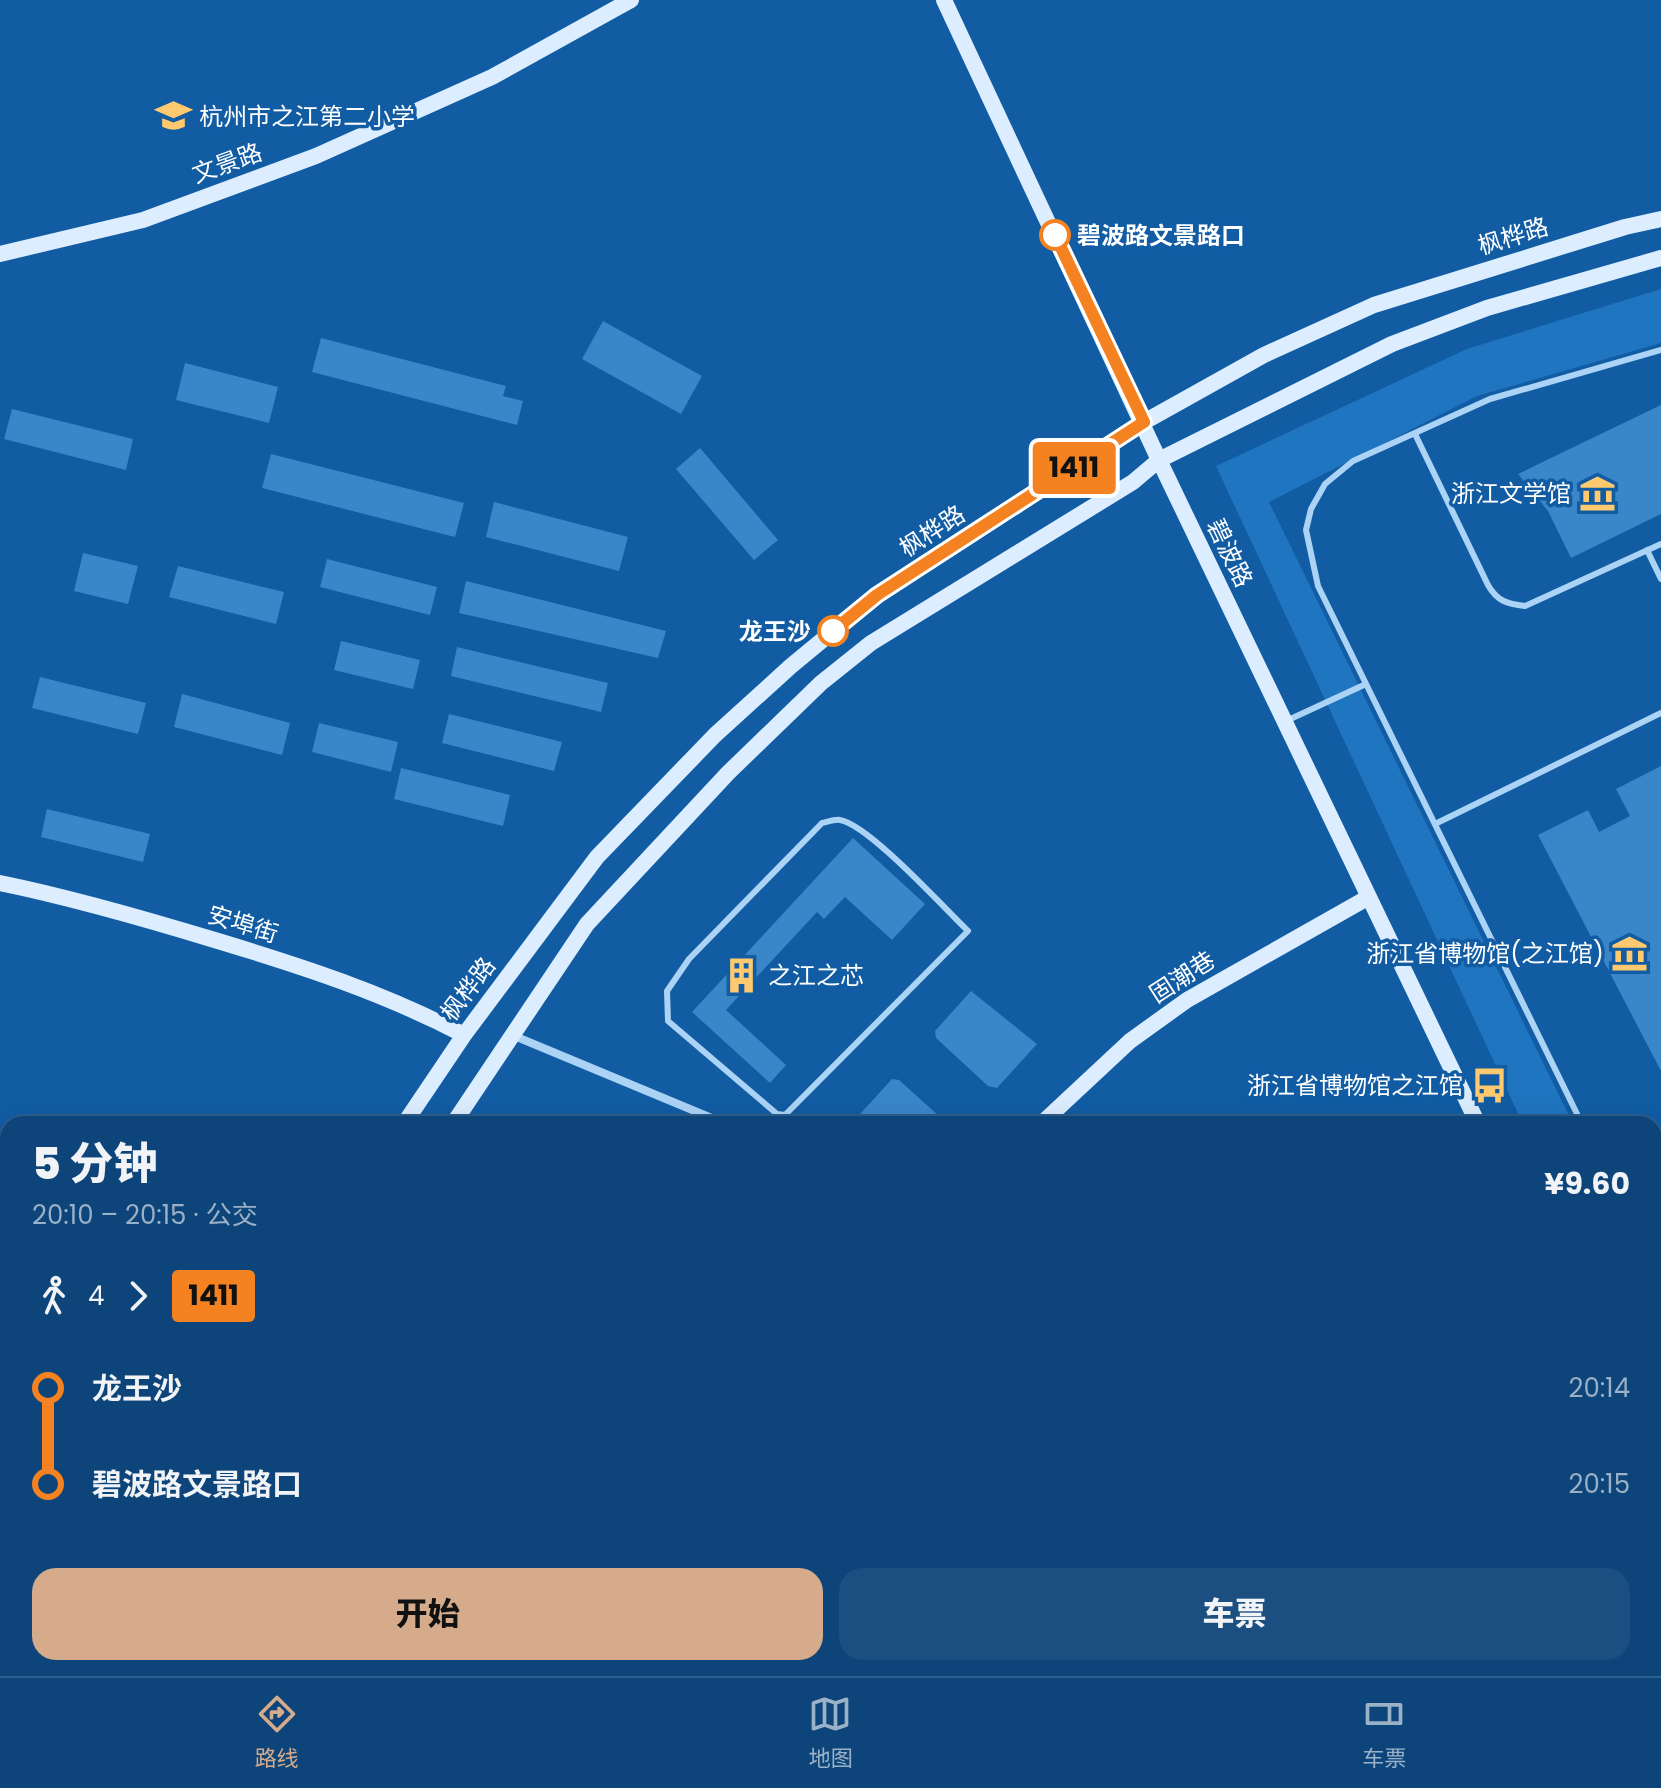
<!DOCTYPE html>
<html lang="zh">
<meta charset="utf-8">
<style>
:root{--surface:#0d457a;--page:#1b4f81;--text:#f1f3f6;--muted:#9ab1c7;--line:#2d5d8b;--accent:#d6ab8b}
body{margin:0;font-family:Poppins,"Noto Sans SC",sans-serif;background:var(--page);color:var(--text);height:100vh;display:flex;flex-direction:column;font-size:30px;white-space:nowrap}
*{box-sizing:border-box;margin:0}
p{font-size:26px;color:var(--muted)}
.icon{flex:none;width:44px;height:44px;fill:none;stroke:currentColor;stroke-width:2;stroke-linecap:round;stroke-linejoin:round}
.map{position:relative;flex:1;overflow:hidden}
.side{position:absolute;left:0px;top:1116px;width:1662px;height:560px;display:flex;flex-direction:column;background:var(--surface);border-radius:24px 24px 0 0;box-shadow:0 8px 32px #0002,0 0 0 2px var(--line)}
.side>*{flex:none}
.badge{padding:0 16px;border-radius:6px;font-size:28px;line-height:52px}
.map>.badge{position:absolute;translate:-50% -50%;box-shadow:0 0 0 4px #fff}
.legs{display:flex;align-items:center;gap:12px;height:88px;padding:0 32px;font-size:26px}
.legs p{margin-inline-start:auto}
.headline{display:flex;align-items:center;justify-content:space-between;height:136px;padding:0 32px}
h1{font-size:44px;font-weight:800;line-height:60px}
.cta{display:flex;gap:16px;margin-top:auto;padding:16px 32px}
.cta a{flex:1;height:92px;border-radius:24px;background:var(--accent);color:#111;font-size:32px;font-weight:800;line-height:92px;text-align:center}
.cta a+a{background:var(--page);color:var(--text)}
ul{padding:0 32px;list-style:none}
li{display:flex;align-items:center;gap:28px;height:96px;font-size:30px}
li i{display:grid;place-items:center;width:12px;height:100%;margin:0 10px;background:currentColor}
li i::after{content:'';width:20px;height:20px;margin:-10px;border:6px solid;border-radius:50%;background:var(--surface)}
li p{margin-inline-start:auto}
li:first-child i{background:linear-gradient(#0000 50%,currentColor 0)}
li:last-child i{background:linear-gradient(currentColor 50%,#0000 0)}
.menu{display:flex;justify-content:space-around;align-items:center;height:112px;border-top:2px solid var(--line);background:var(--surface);font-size:22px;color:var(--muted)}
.menu a{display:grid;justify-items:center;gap:4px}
.menu .active{color:var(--accent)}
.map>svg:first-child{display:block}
</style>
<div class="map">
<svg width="1661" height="1676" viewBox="0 0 1661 1676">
<rect width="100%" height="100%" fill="#115ca3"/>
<path fill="#2075c0" d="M 1661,289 L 1661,343 L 1477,396 L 1269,502 L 1573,1124 L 1523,1124 L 1216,466 L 1467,349 Z
M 1654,1291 L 1661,1305 L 1661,1420 L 1654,1405 Z"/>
<path fill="#3a86c9" d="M 603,321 L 702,376 L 681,414 L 582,359 Z
M 321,338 L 506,386 L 503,396 L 523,401 L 517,425 L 312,372 Z
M 185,363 L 278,387 L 269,423 L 176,400 Z
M 1661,405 L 1661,514 L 1571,558 L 1548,511 L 1518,474 Z
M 12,409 L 133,439 L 126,470 L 4,439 Z
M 700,448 L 778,540 L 754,560 L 676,469 Z
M 271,454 L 464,503 L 455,537 L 262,488 Z
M 494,502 L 628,537 L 619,571 L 486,537 Z
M 83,553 L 138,566 L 128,604 L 74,591 Z
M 327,559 L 437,587 L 430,615 L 320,587 Z
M 178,566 L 284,592 L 276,624 L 169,597 Z
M 466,581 L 666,631 L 658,658 L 459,613 Z
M 341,641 L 420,660 L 413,689 L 334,670 Z
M 457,647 L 608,683 L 601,712 L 451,676 Z
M 40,677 L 146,703 L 138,734 L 32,708 Z
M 182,694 L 290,723 L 282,755 L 174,727 Z
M 449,714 L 562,742 L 554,771 L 442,743 Z
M 319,723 L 398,742 L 391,772 L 312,752 Z
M 1661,766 L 1661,1071 L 1538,835 L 1588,810 L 1599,832 L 1630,816 L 1616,789 Z
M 401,768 L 510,795 L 503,826 L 394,799 Z
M 47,809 L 150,834 L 143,862 L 41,837 Z
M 853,838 L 925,904 L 892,940 L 845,897 L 824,919 L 817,912 L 726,1010 L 786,1065 L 770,1083 L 692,1012 Z
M 971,991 L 1037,1044 L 997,1088 L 988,1086 L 936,1038 L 935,1031 Z
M 892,1079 L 899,1080 L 948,1124 L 851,1124 Z"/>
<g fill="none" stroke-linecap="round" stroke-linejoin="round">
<path stroke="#abd3f6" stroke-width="6" d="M 1415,434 L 1488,585 C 1497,601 1507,604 1525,606 L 1661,544
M 1647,550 L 1661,579
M 1286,721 L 1366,684
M 1435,824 L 1661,713
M 769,1124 L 777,1114 L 785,1115 L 968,931 C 944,908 869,825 840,820 C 835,819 827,822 822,823 L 689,959 L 667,991 L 668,1021 L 777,1114
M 1582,1124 L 1318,586 L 1306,530 L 1311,509 L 1325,484 L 1353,461 L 1490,399 L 1661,350
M 1654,1271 L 1661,1285
M 1654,1450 L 1661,1447"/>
<path stroke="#abd3f6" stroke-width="8" d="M 512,1035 L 726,1124"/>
<path stroke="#dbedfe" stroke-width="16" d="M 944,0 L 1159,460 L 1478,1124
M 0,254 L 143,220 L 316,156 L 492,77 L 631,0
M 0,883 C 74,898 146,919 218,941 C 304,967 384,993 464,1035
M 404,1124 L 464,1035 L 597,857 L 715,735 L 791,666 L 877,595 L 1144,422 L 1264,355 L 1374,305 L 1625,227 L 1661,219
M 453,1124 L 587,924 L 728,773 L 821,683 L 871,643 L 1133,482 L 1159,460 L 1392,344 L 1487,308 L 1661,258
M 1041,1124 L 1130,1041 L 1187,1000 L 1369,897
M 1654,1487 L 1661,1501
M 0,1619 L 8,1620
M 0,1664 L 8,1665
M 22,1668 L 63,1676
M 213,1668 L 252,1676
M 188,1676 L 190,1668
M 702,1676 L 704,1668
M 1473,1676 L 1475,1668"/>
</g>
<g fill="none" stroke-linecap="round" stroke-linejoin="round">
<defs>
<path id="line-1" d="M 833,631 L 877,595 L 1144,422 L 1055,235"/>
</defs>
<use href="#line-1" stroke="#fff" stroke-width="18"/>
<use href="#line-1" stroke="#f58220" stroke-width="12"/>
</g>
<defs>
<symbol id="school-bare" viewBox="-9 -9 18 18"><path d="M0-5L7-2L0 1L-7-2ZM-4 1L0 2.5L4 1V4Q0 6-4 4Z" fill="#ffca6f" stroke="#115ca3" stroke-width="2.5" paint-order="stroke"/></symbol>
<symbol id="museum-bare" viewBox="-9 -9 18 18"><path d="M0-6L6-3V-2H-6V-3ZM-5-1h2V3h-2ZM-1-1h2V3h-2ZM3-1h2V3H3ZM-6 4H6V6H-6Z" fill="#ffca6f" stroke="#115ca3" stroke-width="2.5" paint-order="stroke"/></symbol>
<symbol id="building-bare" viewBox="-9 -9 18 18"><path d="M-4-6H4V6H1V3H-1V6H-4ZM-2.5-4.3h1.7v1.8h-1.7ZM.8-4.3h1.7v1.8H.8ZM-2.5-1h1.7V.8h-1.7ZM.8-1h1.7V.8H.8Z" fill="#ffca6f" stroke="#115ca3" stroke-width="2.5" paint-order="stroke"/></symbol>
<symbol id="bus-bare" viewBox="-9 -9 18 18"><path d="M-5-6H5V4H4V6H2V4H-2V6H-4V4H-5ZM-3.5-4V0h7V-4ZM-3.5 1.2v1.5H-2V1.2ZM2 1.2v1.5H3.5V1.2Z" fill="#ffca6f" stroke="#115ca3" stroke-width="2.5" paint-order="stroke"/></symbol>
</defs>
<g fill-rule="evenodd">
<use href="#school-bare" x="148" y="90" width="51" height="51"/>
<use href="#museum-bare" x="1572" y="468" width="51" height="51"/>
<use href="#museum-bare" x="1604" y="928" width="51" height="51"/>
<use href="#building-bare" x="716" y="950" width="51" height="51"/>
<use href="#bus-bare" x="1464" y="1060" width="51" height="51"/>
</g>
<g fill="#fff" stroke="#f58220" stroke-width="4">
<circle cx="1055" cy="235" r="14"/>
<circle cx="833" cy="631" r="14"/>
</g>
<g text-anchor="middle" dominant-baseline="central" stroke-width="7" stroke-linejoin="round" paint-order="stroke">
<g font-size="24" fill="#fff" stroke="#115ca3" text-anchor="end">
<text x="199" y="116" text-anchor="start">杭州市之江第二小学</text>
<text x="1571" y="493">浙江文学馆</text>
<text x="1604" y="953">浙江省博物馆(之江馆)</text>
<text x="768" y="975" text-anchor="start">之江之芯</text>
<text x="1463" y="1085">浙江省博物馆之江馆</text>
</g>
<g font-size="24" fill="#fff" stroke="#115ca3">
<text transform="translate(227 163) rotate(-20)">文景路</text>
<text transform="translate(1513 236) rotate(-17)">枫桦路</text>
<text transform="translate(932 531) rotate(-33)">枫桦路</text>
<text transform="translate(1230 553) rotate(64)">碧波路</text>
<text transform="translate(243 924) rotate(17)">安埠街</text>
<text transform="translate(1182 977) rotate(-33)">固潮巷</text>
<text transform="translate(468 989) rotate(-53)">枫桦路</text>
</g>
<g font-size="24" font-weight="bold" fill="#fff" stroke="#115ca3" text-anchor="start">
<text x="1077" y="235">碧波路文景路口</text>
<text x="811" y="631" text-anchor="end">龙王沙</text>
</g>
</g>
</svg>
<b class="badge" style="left:1074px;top:468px;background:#f58220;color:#111">1411</b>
<section class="side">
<div class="headline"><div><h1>5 分钟</h1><p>20:10 – 20:15 · 公交</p></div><b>¥9.60</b></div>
<div class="legs"><svg class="icon" aria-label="walk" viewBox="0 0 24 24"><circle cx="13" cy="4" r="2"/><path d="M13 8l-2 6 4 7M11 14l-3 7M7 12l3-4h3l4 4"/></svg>4<svg class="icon" aria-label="forward" viewBox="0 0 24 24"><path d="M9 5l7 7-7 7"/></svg><b class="badge" style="background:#f58220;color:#111">1411</b></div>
<ul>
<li><i style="color:#f58220"></i><b>龙王沙</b><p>20:14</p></li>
<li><i style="color:#f58220"></i><b>碧波路文景路口</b><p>20:15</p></li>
</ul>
<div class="cta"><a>开始</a><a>车票</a></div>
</section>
</div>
<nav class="menu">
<a class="active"><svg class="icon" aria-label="directions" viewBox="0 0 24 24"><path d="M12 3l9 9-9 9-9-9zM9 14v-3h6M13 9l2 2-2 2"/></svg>路线</a>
<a><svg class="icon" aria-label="map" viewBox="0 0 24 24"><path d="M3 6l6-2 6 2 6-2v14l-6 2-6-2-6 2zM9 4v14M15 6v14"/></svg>地图</a>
<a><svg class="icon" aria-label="tickets" viewBox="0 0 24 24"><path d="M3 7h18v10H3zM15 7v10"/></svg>车票</a>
</nav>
